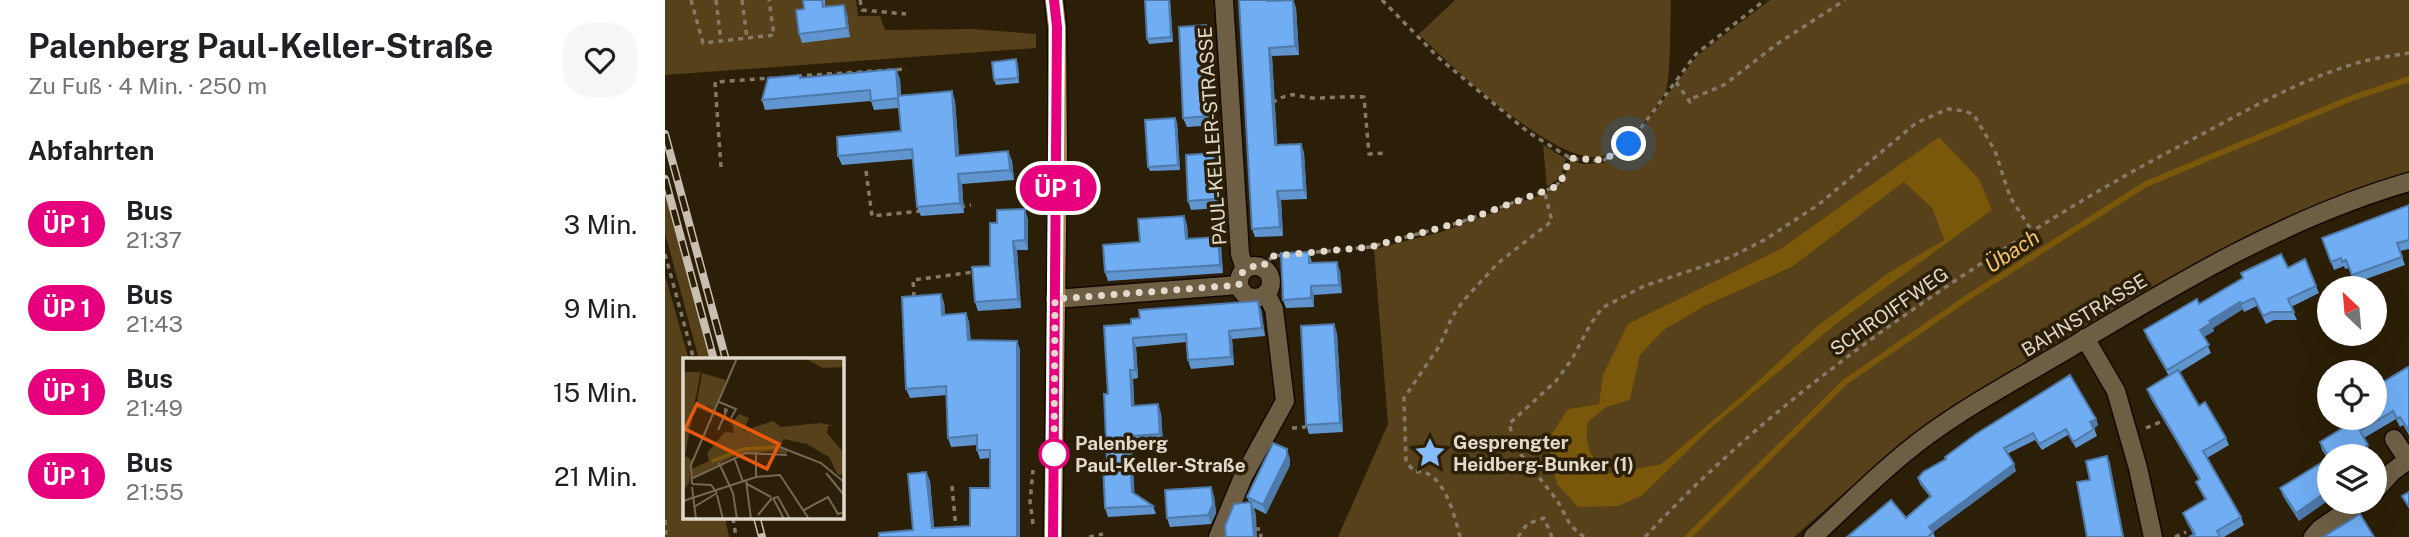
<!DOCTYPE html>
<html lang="de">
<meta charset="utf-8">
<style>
:root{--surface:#fff;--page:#f6f6f6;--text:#202124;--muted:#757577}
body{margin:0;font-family:"Public Sans",sans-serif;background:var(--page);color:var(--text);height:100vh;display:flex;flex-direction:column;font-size:26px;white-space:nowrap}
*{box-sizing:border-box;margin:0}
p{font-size:23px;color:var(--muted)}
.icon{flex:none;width:38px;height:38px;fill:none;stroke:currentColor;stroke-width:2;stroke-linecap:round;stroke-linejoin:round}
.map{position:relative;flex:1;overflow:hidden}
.sheet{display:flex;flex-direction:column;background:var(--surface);width:665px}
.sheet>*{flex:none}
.badge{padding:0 14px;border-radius:23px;font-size:24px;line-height:46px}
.needle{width:46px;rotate:334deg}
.fabs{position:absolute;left:1652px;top:276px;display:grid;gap:14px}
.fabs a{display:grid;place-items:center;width:70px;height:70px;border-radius:50%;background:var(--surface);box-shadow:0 7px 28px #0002;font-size:35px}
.you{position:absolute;width:35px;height:35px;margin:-18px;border:5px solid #fff;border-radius:50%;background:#1a73e8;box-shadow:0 0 0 10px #1a73e833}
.map>.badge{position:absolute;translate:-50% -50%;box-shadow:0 0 0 4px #fff}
h2{padding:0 28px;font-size:26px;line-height:63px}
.round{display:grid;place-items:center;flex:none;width:74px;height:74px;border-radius:28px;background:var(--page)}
.head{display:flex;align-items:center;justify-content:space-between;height:119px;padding:0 28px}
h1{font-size:33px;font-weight:700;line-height:52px}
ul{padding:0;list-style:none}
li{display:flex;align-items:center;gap:21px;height:84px;padding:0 28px}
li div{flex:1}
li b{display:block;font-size:26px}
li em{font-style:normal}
li .badge{min-width:77px;font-weight:700;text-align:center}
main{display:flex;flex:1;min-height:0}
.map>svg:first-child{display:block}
</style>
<main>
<section class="sheet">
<div class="head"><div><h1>Palenberg Paul-Keller-Straße</h1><p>Zu Fuß · 4 Min. · 250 m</p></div><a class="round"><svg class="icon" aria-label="heart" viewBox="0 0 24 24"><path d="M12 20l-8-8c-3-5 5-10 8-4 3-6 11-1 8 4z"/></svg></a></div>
<h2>Abfahrten</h2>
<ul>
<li><span class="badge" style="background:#e6007e;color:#fff">ÜP 1</span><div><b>Bus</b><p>21:37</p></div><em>3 Min.</em></li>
<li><span class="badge" style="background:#e6007e;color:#fff">ÜP 1</span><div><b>Bus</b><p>21:43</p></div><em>9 Min.</em></li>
<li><span class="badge" style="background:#e6007e;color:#fff">ÜP 1</span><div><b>Bus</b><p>21:49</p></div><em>15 Min.</em></li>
<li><span class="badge" style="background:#e6007e;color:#fff">ÜP 1</span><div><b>Bus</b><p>21:55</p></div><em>21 Min.</em></li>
</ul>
</section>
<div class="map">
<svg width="1744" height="537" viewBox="0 0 1744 537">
<rect width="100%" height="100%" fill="#2c1f07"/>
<path fill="#56411a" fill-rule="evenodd" d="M 0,0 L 191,0 L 193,16 L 215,16 L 220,30 L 307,29 L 371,34 L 371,48 L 0,75 Z
M 790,0 L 1006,0 C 1005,18 1006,77 1001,90 C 992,111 958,153 936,157 C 891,165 785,66 754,34 Z
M 1105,0 L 1744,0 L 1744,174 L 1652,204 L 1575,241 L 1416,329 L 1277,414 L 1201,474 L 1129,537 L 673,537 L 723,424 L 709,249 L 776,232 L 891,189 L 899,180 L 905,160 L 917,164 L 939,163 L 964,144 L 1033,55 ZM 1274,138 L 1326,210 L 1175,321 L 1045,429 L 978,495 L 884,452 L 903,409 L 934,404 L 964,324 L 1115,249 Z
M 878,145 L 901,159 L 896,177 L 882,187 Z
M 1240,181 L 1267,208 L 1279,240 L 1225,273 L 1151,327 L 1079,394 L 996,464 L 944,473 C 925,457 920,447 923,422 L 942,407 L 965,399 L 975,355 L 999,330 L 1040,306 L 1127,267 Z
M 0,192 L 47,360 L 34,360 L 0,233 Z
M 0,275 L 24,360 L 19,360 L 19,518 L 60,518 L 64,537 L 0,537 Z"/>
<path fill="#79570b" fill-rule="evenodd" d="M 1274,137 L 1314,179 L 1327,210 L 1175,321 L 1045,429 L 978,495 L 953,506 L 913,507 L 892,484 L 884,452 L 887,433 L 903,409 L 934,404 L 938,375 L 963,324 L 1115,249 ZM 1239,182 L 1267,208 L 1279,240 L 1225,272 L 1151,327 L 1079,394 L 996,464 L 944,473 C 925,458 920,447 923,422 L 942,407 L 965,400 L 975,355 L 999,330 L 1040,306 L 1127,267 Z"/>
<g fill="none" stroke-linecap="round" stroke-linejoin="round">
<path stroke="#79570b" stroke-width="6" d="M 1023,537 L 1180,382 L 1302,298 L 1481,184 L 1687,98 L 1744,79"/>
<defs>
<path id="minor" d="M 559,0 L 575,254 L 580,269
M574 282a16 16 0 1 1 32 0a16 16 0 1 1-32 0Z
M 390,299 L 574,285
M 1420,338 L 1451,391 L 1473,468 L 1488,537
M 1710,491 L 1727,472 L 1743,460 L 1729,439
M 553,537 L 578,477 L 620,401 L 609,309 L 601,293
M 1148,537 C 1185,503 1222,465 1263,435 C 1307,403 1356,377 1403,349 C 1511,284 1622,217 1744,182
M 1648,537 L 1655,529 L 1694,502"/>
<path id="major" d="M 388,537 L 393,154 L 392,27 L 389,0"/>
</defs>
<use href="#minor" stroke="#140800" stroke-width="21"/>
<use href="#major" stroke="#140800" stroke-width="21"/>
<path stroke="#847a67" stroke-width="3.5" stroke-dasharray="5 5" stroke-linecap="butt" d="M 26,0 L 38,43 L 109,35 L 104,0
M 51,0 L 56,41
M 77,0 L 82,38
M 195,0 L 197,10 L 241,14
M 717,0 L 775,59 L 863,132 L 905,158 L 922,161 L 939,160 L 964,144 L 1031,54 L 1100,0
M 132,76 L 242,69
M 1011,82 L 1025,102 L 1028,98 L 1059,85 L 1112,44 L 1180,0
M 607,103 C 630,89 627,97 649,98 C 666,98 682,96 699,97 L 704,154 L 722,153
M 56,167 L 50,82 L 107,78
M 201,171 L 207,216 L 256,211
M 295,207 L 306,205
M 641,253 L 705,247 L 796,222 L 890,187 L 897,179 L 905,158
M 0,254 L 29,360
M 597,267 L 608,256 L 620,255
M 249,297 L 248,280 L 309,272
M 627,428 L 641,427
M 1481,428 L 1495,422
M 287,486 L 291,529
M 68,518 L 71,537
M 0,520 L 1,537
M 368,524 L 365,502 L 368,470
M 590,529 L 595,529 L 596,537
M 424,537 L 438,534
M 795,537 C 790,517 778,467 750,472 L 741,462 L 739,398 L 775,345 L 787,317 L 799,300 L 833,263 L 887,221 L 879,190
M 853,537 L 862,524 L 879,518 L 887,537
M 919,537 L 906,526 L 892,500 L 853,451 L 844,424 L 891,381 L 907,359 L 925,325 L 937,308 L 979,286 L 1066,257 L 1101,239 L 1153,205 L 1251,123 L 1283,109 L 1300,111 L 1309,115 L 1330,151 L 1345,197 L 1367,231
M 980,537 C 1077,432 1192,345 1311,267 C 1376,225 1442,184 1511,148 C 1570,117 1628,82 1692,63 C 1709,58 1727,56 1744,53
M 1510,537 L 1521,532"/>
<use href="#minor" stroke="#6d5e44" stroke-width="18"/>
<use href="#major" stroke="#aa8745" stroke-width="18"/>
<defs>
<path id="rail" d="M 0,134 L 61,360
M 0,179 L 49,360
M 92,518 L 97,537"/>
</defs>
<use href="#rail" stroke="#c8bfb0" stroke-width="8"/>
<use href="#rail" stroke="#2c1f07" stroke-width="5" stroke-dasharray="16" stroke-linecap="butt"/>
</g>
<path fill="#6095d0" d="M 138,0 L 160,0 L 160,7 L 182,14 L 185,37 L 137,43 L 134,34 L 139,9 Z
M 480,0 L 505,0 L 508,42 L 484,44 L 482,39 Z
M 574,0 L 604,0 L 604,1 L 628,0 L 631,8 L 634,55 L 607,56 L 612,145 L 636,144 L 639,153 L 642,199 L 616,200 L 618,236 L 590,237 L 587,229 Z
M 544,34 L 550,125 L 522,127 L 518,118 Z
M 353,64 L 354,83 L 331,85 L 329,80 Z
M 231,69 L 235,79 L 236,95 L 287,91 L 290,101 L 294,155 L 343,151 L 347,161 L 349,180 L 297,184 L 299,213 L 256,216 L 252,207 L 248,159 L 177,165 L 173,156 L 236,131 L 234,108 L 209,110 L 206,101 L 100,110 L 97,100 L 135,75 L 136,78 Z
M 512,122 L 515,170 L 485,171 L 483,167 Z
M 551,162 L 554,208 L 526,210 L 523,201 Z
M 1744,205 L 1744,249 L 1735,251 L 1740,265 L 1690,283 L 1684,268 L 1680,269 L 1679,266 L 1669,270 L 1657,238 Z
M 519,216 L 522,225 L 523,239 L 553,237 L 556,246 L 558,273 L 443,281 L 440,272 L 475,242 Z
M 363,219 L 363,250 L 352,250 L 356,308 L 313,311 L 310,302 L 325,266 L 332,223 Z
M 644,252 L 647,263 L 675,271 L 677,293 L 649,295 L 649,307 L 621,308 L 618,300 Z
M 1640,259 L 1654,293 L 1626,307 L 1632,320 L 1609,320 L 1601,324 L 1592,306 L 1579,312 L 1578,309 L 1548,328 L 1549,331 L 1539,337 L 1546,353 L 1515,372 L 1534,406 L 1561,438 L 1564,445 L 1542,458 L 1576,517 L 1579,525 L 1559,537 L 1524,537 L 1528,534 L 1521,521 L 1518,513 L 1540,500 L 1534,489 L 1531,482 L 1534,480 L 1485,397 L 1482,389 L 1504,376 L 1482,338 L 1479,330 L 1534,304 L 1623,268 Z
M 279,302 L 280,315 L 301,313 L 304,322 L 306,341 L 352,341 L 355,350 L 355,537 L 214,537 L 248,530 L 261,472 L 265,481 L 269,528 L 305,526 L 325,488 L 325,458 L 315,459 L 312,450 L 312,445 L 286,447 L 283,438 L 282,395 L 245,398 L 241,389 Z
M 596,309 L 600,336 L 567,339 L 569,365 L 526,369 L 523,360 L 521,342 L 471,347 L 473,378 L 468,379 L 469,406 L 496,413 L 498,443 L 471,444 L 472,447 L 467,447 L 469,494 L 488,506 L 491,514 L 443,517 L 440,508 L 443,394 L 466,324 Z
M 672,333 L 678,432 L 644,434 L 641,425 Z
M 1744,369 L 1744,435 L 1738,425 L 1735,427 L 1731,419 L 1699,438 L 1706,453 L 1700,457 L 1664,457 L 1634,521 L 1618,496 L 1615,488 L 1663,459 L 1657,450 L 1655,442 L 1688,422 L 1686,418 L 1710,418 L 1714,396 L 1710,387 Z
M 1431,419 L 1433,425 L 1429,428 L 1432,436 L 1411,448 L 1403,435 L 1377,450 L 1370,440 L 1342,454 L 1351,471 L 1268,532 L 1270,537 L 1182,537 L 1241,518 L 1265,497 L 1255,484 L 1253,478 L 1281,459 L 1311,434 Z
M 625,459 L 625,465 L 601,514 L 589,508 L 591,515 L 582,497 Z
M 549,496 L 551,513 L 546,524 L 505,527 L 502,518 Z"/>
<path fill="#4e79a9" d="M 504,0 L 505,0 L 508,42 L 506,37 Z
M 628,0 L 631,8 L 634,55 L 630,46 Z
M 179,5 L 182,14 L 185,37 L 182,28 Z
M 541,25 L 544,34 L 550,125 L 546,116 Z
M 604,48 L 607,56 L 613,154 L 610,145 Z
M 351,59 L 353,64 L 354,83 L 353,78 Z
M 231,69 L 235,79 L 237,105 L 233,96 Z
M 287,91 L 290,101 L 295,166 L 291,156 Z
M 510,118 L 512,122 L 515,170 L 513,165 Z
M 636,144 L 639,153 L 642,199 L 639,190 Z
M 343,151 L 347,161 L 349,180 L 345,170 Z
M 548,153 L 551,162 L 554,208 L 551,199 Z
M 293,174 L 297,184 L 299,213 L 295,203 Z
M 612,191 L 616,200 L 618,236 L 615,227 Z
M 360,209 L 363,219 L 363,250 L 360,240 Z
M 519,216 L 522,225 L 524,248 L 521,239 Z
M 553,237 L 556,246 L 558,273 L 555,265 Z
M 348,241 L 352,250 L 356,308 L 353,299 Z
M 672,262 L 675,271 L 677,293 L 674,285 Z
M 646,286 L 649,295 L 649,307 L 646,298 Z
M 276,294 L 279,302 L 281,324 L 277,315 Z
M 593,301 L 596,309 L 600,336 L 597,328 Z
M 1575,302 L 1578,309 L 1548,328 L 1549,331 L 1537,338 L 1535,330 L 1544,321 Z
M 301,313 L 304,322 L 306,349 L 303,340 Z
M 669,324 L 672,333 L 678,432 L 675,423 Z
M 564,331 L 567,339 L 569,365 L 566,357 Z
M 468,338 L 471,347 L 473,378 L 470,370 Z
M 352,341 L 355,350 L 355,537 L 352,537 Z
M 465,370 L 468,379 L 470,414 L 467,406 Z
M 493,404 L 496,413 L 498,443 L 495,434 Z
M 1431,419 L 1433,425 L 1428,429 L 1425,422 Z
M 464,439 L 467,447 L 470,501 L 467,492 Z
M 622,449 L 625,459 L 625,465 L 601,514 L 598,505 Z
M 1442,456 L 1445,463 L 1459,537 L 1458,537 Z
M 1349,464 L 1351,471 L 1267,533 L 1264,527 Z
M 261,472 L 265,481 L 270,537 L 267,528 Z
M 546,487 L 549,496 L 551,513 L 546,524 L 543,515 Z
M 1664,490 L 1664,500 L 1634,521 L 1631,513 Z
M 586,502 L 591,515 L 592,537 L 589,537 Z"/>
<path fill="#70adf2" stroke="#4e79a9" stroke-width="2" d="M 138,0 L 157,0 L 158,7 L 179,5 L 182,28 L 134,34 L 131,10 L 139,9 Z
M 480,0 L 504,0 L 506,37 L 482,39 Z
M 574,0 L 602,0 L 602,1 L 628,0 L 630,46 L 604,48 L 610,145 L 636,144 L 639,190 L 612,191 L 615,227 L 587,229 Z
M 541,25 L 546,116 L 518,118 L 514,27 Z
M 351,59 L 353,78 L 329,80 L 327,62 Z
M 231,69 L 233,96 L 287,91 L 291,156 L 343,151 L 345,170 L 293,174 L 295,203 L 252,207 L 247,149 L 173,156 L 172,137 L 236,131 L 233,98 L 206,101 L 205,90 L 97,100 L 103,78 L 135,75 L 135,78 Z
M 510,118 L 513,165 L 483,167 L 480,120 Z
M 548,153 L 551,199 L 523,201 L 521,155 Z
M 1744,205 L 1744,240 L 1732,243 L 1737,257 L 1687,275 L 1681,260 L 1677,262 L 1676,258 L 1666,262 L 1657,238 Z
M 360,209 L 360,240 L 348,241 L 353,299 L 310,302 L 307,267 L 325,266 L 325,223 L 332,223 L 332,210 Z
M 519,216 L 521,239 L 553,237 L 555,265 L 440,272 L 438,245 L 475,242 L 473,219 Z
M 644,252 L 644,263 L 672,262 L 674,285 L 646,286 L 646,298 L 618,300 L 616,253 Z
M 1616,254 L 1623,268 L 1640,259 L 1651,286 L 1623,299 L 1629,312 L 1606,312 L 1598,316 L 1589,298 L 1576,304 L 1575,302 L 1544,321 L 1546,323 L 1535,330 L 1544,345 L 1502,370 L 1479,330 L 1532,299 L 1534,304 L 1578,278 L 1576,273 Z
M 276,294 L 277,315 L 301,313 L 303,340 L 352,341 L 352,537 L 214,537 L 214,533 L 248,530 L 243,474 L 261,472 L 267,528 L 305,526 L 305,488 L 325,488 L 325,450 L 312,450 L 312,435 L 283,438 L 281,386 L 241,389 L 237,297 Z
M 593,301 L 597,328 L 564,331 L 566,357 L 523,360 L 521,334 L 468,338 L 470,370 L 465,370 L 467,406 L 493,404 L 495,434 L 468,436 L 469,439 L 464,439 L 467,492 L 488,506 L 440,508 L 438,462 L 442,462 L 439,394 L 443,394 L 439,326 L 466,324 L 466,319 L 475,318 L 474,310 Z
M 669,324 L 675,423 L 641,425 L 636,326 Z
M 1743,367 L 1744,369 L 1744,431 L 1735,417 L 1732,419 L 1728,411 L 1695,431 L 1703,445 L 1693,451 L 1695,454 L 1690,457 L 1664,457 L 1664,490 L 1631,513 L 1615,488 L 1664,458 L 1655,442 L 1689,421 L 1687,418 L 1710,418 L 1710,399 L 1716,396 L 1710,387 Z
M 1513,370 L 1534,406 L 1540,402 L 1561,438 L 1538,451 L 1576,517 L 1552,531 L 1555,537 L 1524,537 L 1530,534 L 1518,513 L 1541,499 L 1531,482 L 1535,479 L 1482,389 Z
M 1405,375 L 1431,419 L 1425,422 L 1429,429 L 1408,442 L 1401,429 L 1374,444 L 1368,433 L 1339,448 L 1349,464 L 1264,527 L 1268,532 L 1263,537 L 1182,537 L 1226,500 L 1241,518 L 1266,496 L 1253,478 L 1258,472 L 1281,459 L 1280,457 L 1311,434 Z
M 608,443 L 622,449 L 622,456 L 598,505 L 582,497 Z
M 1442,456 L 1458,537 L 1422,537 L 1412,482 L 1425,480 L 1421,461 Z
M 546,487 L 548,504 L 543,515 L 502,518 L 500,490 Z
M 1744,492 L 1744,507 L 1737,496 Z
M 586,502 L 589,537 L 561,537 L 560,526 L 569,504 Z
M 1695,514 L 1709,537 L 1658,537 Z"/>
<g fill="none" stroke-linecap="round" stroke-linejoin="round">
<defs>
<path id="line" d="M 388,537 L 392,27 L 389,0"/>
</defs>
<use href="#line" stroke="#fff" stroke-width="16"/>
<use href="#line" stroke="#e6007e" stroke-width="10"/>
<path stroke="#e1d9cb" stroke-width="7" stroke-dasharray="0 12.6" d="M 389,454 L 390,299 L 574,285 C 574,270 584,264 597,267 L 608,256 L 705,247 L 796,222 L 890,187 L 897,179 L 905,158 L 939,160 L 964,144"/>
</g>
<defs>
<symbol id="sight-bare" viewBox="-9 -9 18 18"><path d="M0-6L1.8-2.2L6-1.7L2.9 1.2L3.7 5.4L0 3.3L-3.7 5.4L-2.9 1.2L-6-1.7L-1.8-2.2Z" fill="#84bcfb" stroke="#2c1f07" stroke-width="2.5" paint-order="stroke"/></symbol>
</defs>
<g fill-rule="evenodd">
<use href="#sight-bare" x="743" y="431" width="44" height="44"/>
</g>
<circle fill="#fff" stroke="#e6007e" stroke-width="3.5" cx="389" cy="454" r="14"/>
<g text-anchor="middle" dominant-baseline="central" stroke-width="7" stroke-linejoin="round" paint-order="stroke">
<g font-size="19" fill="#e1d9cb" stroke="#2c1f07">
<text transform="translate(547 136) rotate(-94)">PAUL-KELLER-STRASSE</text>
<text transform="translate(1224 311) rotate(-35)">SCHROIFFWEG</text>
<text transform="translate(1419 315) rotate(-31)">BAHNSTRASSE</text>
</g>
<g font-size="19" font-weight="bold" fill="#e1d9cb" stroke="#2c1f07" text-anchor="start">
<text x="788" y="442">Gesprengter<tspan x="788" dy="22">Heidberg-Bunker (1)</tspan></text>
</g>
<g font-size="19" font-weight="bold" fill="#e1d9cb" stroke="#2c1f07" text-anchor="start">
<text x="410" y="443">Palenberg<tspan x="410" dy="22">Paul-Keller-Straße</tspan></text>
</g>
<g font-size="21" font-style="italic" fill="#f6c66e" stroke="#2c1f07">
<text transform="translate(1347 251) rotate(-33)">Übach</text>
</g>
</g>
<g transform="translate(18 358)">
<rect width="161" height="161" fill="#2c1f07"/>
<path d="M 20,0 L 2,98 L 9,102 L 6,125 L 0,134 L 0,14 L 17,14 ZM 121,0 L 161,0 L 161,9 L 140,10 ZM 19,15 L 43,22 L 31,53 L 24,47 L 31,57 L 13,49 ZM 56,56 L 66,60 L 60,73 L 90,63 L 98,69 L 137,65 L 152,68 L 145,68 L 144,75 L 161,95 L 161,116 L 155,117 L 146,99 L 124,86 L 100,81 L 98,89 L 106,92 L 103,96 L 87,93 L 53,97 L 8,121 L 8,111 L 26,103 L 24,95 L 42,74 L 51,75 L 49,65 Z" fill="#56411a"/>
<path fill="none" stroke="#79570b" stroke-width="3.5" d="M 29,103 L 61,91 L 94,89"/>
<path fill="none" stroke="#746955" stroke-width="2" d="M 36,44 L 53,51 L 48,60M 35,72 L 44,52 L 42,51 L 42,56M 97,89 L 138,105 L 161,124M 73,94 L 73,119M 51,99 L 60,124M 36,105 L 50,135 L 54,161M 143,115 L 161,137M 10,120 L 63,95 L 104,97M 63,122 L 68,161M 9,126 L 8,107 L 54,0M 9,126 L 28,127 L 34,135M 64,126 L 88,139M 9,129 L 13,161M 34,137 L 40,161M 90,140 L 95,139 L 107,161M 90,140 L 101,161M 0,143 L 73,119 L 97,117 L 126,161M 11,149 L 34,135M 121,152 L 145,139 L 155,156 L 161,154M 75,157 L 89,140"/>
<path fill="#e8590c" fill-opacity="0.15" stroke="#e8590c" stroke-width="3.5" d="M 14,46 L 96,86 L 84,111 L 2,71 Z"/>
<rect width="161" height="161" fill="none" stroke="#e1d9cb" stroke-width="3.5"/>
</g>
</svg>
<div class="fabs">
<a><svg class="needle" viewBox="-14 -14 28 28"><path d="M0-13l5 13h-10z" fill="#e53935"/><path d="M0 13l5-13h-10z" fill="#757577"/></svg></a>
<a><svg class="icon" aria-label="locate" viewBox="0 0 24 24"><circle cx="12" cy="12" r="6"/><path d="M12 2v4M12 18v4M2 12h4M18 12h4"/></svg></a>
<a><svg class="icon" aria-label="layers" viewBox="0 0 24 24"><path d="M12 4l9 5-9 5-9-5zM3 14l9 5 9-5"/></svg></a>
</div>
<div class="you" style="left:964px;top:144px"></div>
<b class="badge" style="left:393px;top:188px;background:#e6007e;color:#fff">ÜP 1</b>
</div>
</main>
